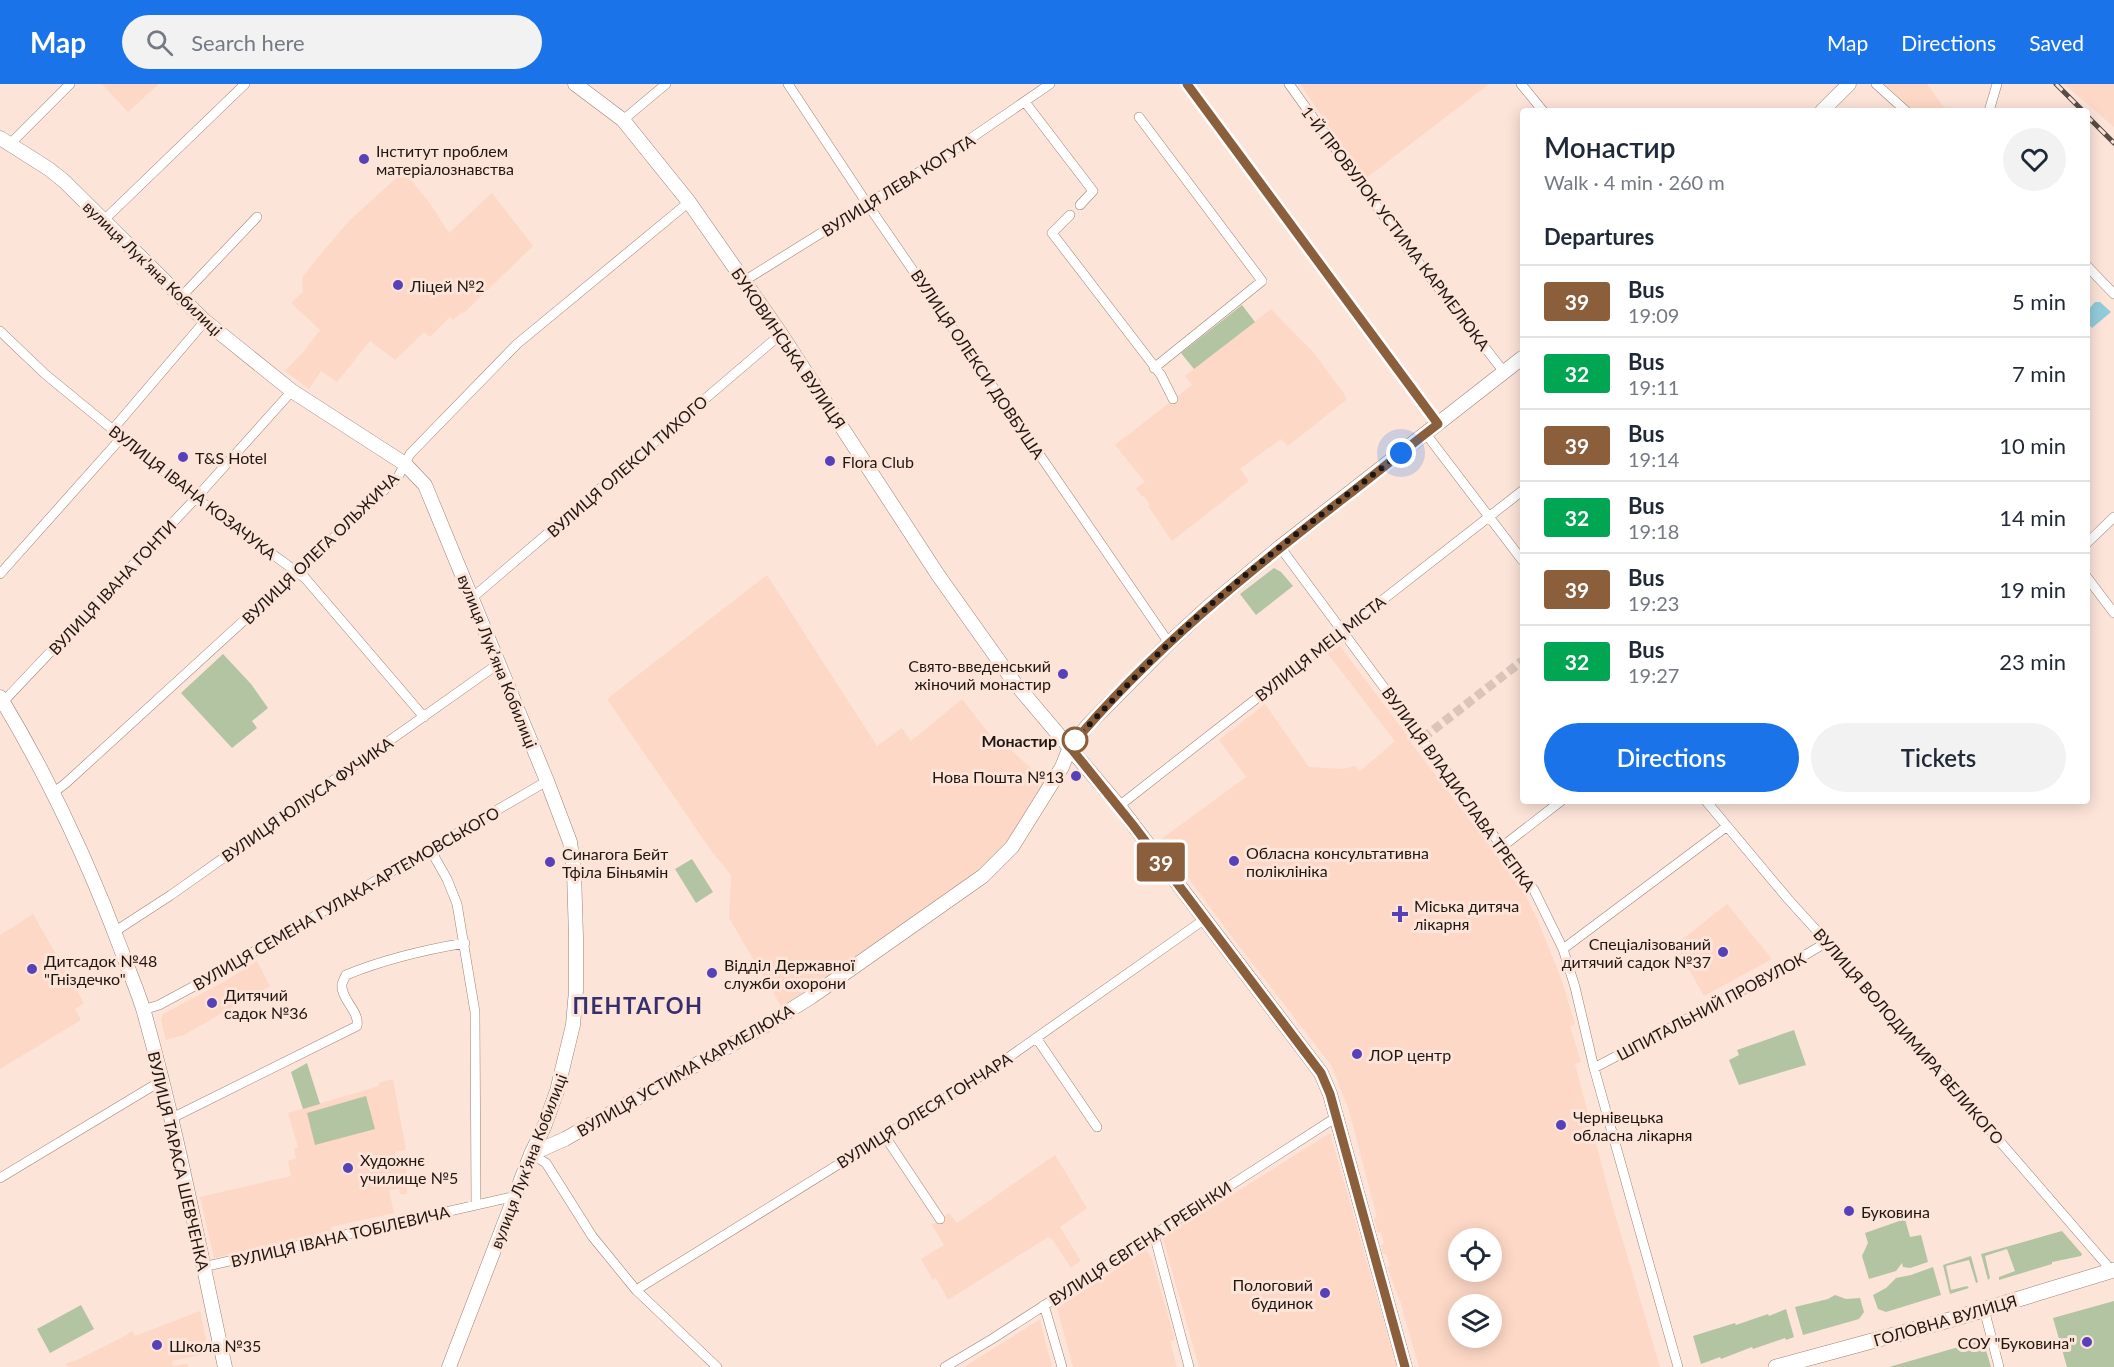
<!DOCTYPE html>
<meta charset="utf-8">
<style>
:root{--surface:#fff;--page:#f2f2f3;--text:#1f2937;--muted:#747a83;--line:#e0e1e3;--accent:#1a73e8}
body{margin:0;font-family:Lato,sans-serif;background:var(--page);color:var(--text);height:100vh;display:flex;flex-direction:column;font-size:22px;white-space:nowrap}
*{box-sizing:border-box;margin:0}
p{font-size:20px;color:var(--muted)}
.icon{flex:none;width:33px;height:33px;fill:none;stroke:currentColor;stroke-width:2;stroke-linecap:round;stroke-linejoin:round}
.map{position:relative;flex:1;overflow:hidden}
.sheet{position:absolute;left:1520px;top:24px;width:570px;height:696px;display:flex;flex-direction:column;background:var(--surface);border-radius:6px;box-shadow:0 3px 15px #0003}
.sheet>*{flex:none}
.badge{padding:0 12px;border-radius:4px;font-size:21px;line-height:39px}
.controls{position:absolute;left:1448px;top:1144px;display:grid;gap:12px}
.controls a{display:grid;place-items:center;width:54px;height:54px;border-radius:50%;background:var(--surface);box-shadow:0 3px 15px #0003;font-size:30px}
.you{position:absolute;width:30px;height:30px;margin:-15px;border:4px solid #fff;border-radius:50%;background:#1a73e8;box-shadow:0 0 0 9px #1a73e833}
.map>.badge{position:absolute;translate:-50% -50%;box-shadow:0 0 0 3px #fff}
h2{padding:0 24px;font-size:22px;line-height:54px}
.round{display:grid;place-items:center;flex:none;width:63px;height:63px;border-radius:32px;background:var(--page)}
.overview{display:flex;align-items:center;justify-content:space-between;height:102px;padding:0 24px}
h1{font-size:28px;font-weight:600;line-height:45px}
.cta{display:flex;gap:12px;margin-top:auto;padding:12px 24px}
.cta a{flex:1;height:69px;border-radius:36px;background:var(--accent);color:#fff;font-size:24px;font-weight:600;line-height:69px;text-align:center}
.cta a+a{background:var(--page);color:var(--text)}
ul{padding:0;list-style:none}
li{display:flex;align-items:center;gap:18px;height:72px;padding:0 24px;border-top:2px solid var(--line)}
li div{flex:1}
li b{display:block;font-size:22px}
li em{font-style:normal}
li .badge{min-width:66px;font-weight:700;text-align:center}
header{display:flex;align-items:center;gap:36px;box-sizing:border-box;height:84px;padding:0 30px;background:var(--accent);color:#fff}
header strong{font-size:28px}
nav{display:flex;gap:33px;margin-inline-start:auto;font-size:21px}
.search{width:420px;height:54px;background:var(--page);display:flex;align-items:center;gap:15px;box-sizing:border-box;padding:0 21px;border-radius:33px;color:var(--muted);font-size:22px}
.map>svg:first-child{display:block}
</style>
<header>
<strong>Map</strong>
<div class="search"><svg class="icon" aria-label="search" viewBox="0 0 24 24"><circle cx="10" cy="10" r="6"/><path d="M15 15l6 6"/></svg>Search here</div>
<nav><a>Map</a><a>Directions</a><a>Saved</a></nav>
</header>
<div class="map">
<svg width="2114" height="1283" viewBox="0 0 2114 1283">
<rect width="100%" height="100%" fill="#fce4d9"/>
<path fill="#fdd8c6" fill-rule="evenodd" d="M 102,0 L 159,0 L 128,28 Z
M 1300,0 L 1489,0 L 1365,95 Z
M 1885,0 L 1927,0 L 1947,27 L 1913,27 Z
M 2064,0 L 2114,0 L 2114,43 Z
M 404,87 L 431,121 L 449,149 L 492,109 L 533,162 L 465,228 L 461,229 L 453,236 L 450,233 L 430,253 L 424,248 L 395,276 L 370,257 L 337,298 L 321,287 L 309,305 L 285,287 L 303,268 L 320,246 L 291,219 L 303,208 L 302,194 L 318,173 L 350,136 Z
M 1271,225 L 1313,268 L 1345,311 L 1346,316 L 1288,362 L 1281,355 L 1240,385 L 1249,397 L 1172,457 L 1148,422 L 1150,421 L 1144,412 L 1142,413 L 1136,404 L 1145,398 L 1115,361 L 1192,301 L 1185,292 Z
M 767,491 L 877,662 L 902,644 L 911,657 L 962,615 L 993,655 L 998,654 L 1035,688 L 1051,699 L 1011,762 L 982,791 L 785,929 L 729,834 L 731,791 L 712,768 L 607,615 Z
M 1340,562 L 1412,658 L 1410,661 L 1412,660 L 1523,806 L 1538,837 L 1561,894 L 1575,940 L 1570,942 L 1581,978 L 1575,980 L 1612,1120 L 1660,1283 L 1419,1283 L 1401,1220 L 1387,1183 L 1390,1182 L 1386,1170 L 1383,1170 L 1381,1161 L 1384,1160 L 1381,1148 L 1378,1149 L 1374,1134 L 1377,1133 L 1348,1023 L 1331,981 L 1229,849 L 1160,756 L 1246,693 L 1219,656 L 1265,620 L 1309,683 L 1343,685 L 1355,682 L 1359,688 L 1395,657 L 1328,570 ZM 1458,1155 L 1491,1155 L 1491,1188 L 1458,1188 ZM 1458,1221 L 1491,1221 L 1491,1254 L 1458,1254 Z
M 1727,820 L 1772,875 L 1704,912 L 1675,861 Z
M 33,830 L 84,919 L 75,925 L 81,936 L 0,985 L 0,851 Z
M 257,877 L 270,902 L 184,951 L 166,956 L 161,936 L 163,930 L 222,899 Z
M 393,995 L 406,1066 L 395,1068 L 396,1076 L 406,1076 L 407,1110 L 400,1110 L 399,1104 L 389,1106 L 394,1129 L 331,1143 L 332,1148 L 214,1174 L 200,1113 L 291,1092 L 288,1077 L 296,1074 L 294,1065 L 298,1063 L 288,1029 L 379,1002 L 379,999 Z
M 1330,1049 L 1397,1283 L 1199,1283 L 1162,1151 L 1219,1119 Z
M 1055,1071 L 1087,1124 L 1060,1143 L 1081,1177 L 1071,1184 L 1052,1155 L 1048,1153 L 948,1216 L 936,1194 L 933,1196 L 921,1175 L 944,1161 L 932,1141 L 949,1129 L 957,1139 Z
M 1146,1166 L 1152,1175 L 1175,1256 L 1170,1257 L 1177,1283 L 1073,1283 L 1057,1224 Z
M 200,1227 L 209,1269 L 172,1277 L 173,1282 L 187,1280 L 188,1283 L 68,1283 L 65,1280 L 75,1277 L 123,1253 L 132,1247 L 135,1252 Z
M 1040,1236 L 1052,1283 L 964,1283 L 1039,1236 Z"/>
<path fill="#b2c4a2" d="M 1242,221 L 1255,238 L 1194,285 L 1181,269 Z
M 1274,484 L 1281,488 L 1293,502 L 1256,531 L 1240,510 Z
M 223,570 L 251,600 L 268,624 L 252,637 L 257,644 L 232,664 L 181,609 Z
M 692,775 L 713,808 L 696,819 L 675,785 Z
M 1794,946 L 1806,981 L 1739,1001 L 1729,976 L 1739,971 L 1737,966 Z
M 307,979 L 320,1020 L 303,1025 L 291,988 Z
M 366,1012 L 375,1045 L 315,1061 L 307,1029 Z
M 1905,1135 L 1910,1153 L 1921,1151 L 1928,1178 L 1910,1184 L 1903,1183 L 1902,1179 L 1896,1187 L 1869,1195 L 1862,1172 L 1868,1159 L 1865,1149 Z
M 2062,1147 L 2082,1170 L 2081,1172 L 2052,1178 L 2052,1180 L 1999,1196 L 1999,1193 L 2015,1187 L 2007,1165 L 1985,1172 L 1990,1194 L 1988,1196 L 1981,1170 Z
M 1971,1172 L 1978,1198 L 1976,1199 L 1969,1176 L 1946,1182 L 1951,1206 L 1967,1202 L 1969,1204 L 1950,1210 L 1943,1181 Z
M 1933,1183 L 1941,1211 L 1886,1228 L 1878,1225 L 1873,1211 L 1886,1204 L 1896,1194 L 1911,1191 Z
M 1835,1211 L 1846,1215 L 1860,1214 L 1864,1228 L 1859,1235 L 1803,1251 L 1795,1223 L 1828,1215 Z
M 2114,1217 L 2114,1283 L 2067,1283 L 2053,1234 Z
M 81,1221 L 94,1245 L 50,1269 L 37,1245 Z
M 1786,1225 L 1794,1253 L 1786,1256 L 1785,1254 L 1753,1265 L 1752,1263 L 1721,1275 L 1720,1273 L 1701,1280 L 1693,1252 L 1735,1239 L 1736,1241 L 1768,1230 L 1769,1232 Z
M 1983,1256 L 1991,1283 L 1889,1283 Z"/>
<path fill="#92ccdb" d="M 2095,218 L 2100,218 L 2111,228 L 2092,244 L 2087,239 L 2087,227 Z"/>
<g fill="none" stroke-linecap="round" stroke-linejoin="round">
<path stroke="#dbc5bb" stroke-width="9" stroke-dasharray="9 4.5" stroke-linecap="butt" d="M 1423,654 L 1522,577"/>
<defs>
<path id="street" d="M 788,0 L 868,121 L 1169,559
M 1187,0 L 1438,340
M 1289,0 L 1398,152 L 1504,288
M 1521,0 L 1543,27
M 1876,0 L 1906,27
M 1025,18 L 1093,107 L 1080,121
M 1989,27 L 1997,0
M 1139,33 L 1262,197 L 1154,284
M 623,36 L 666,0
M 10,60 L 70,0
M 1070,131 L 1052,149 L 1161,291 L 1173,315
M 104,136 L 245,0
M 2086,181 L 2114,210
M 744,197 L 948,70 L 1050,0
M 181,213 L 257,133
M 0,247 L 45,290 L 196,414 L 305,494 L 424,633
M 113,345 L 205,237
M 1426,350 L 1522,476
M 2086,460 L 2114,433
M 1280,463 L 1534,806 L 1563,865 L 1575,903 L 1594,984 L 1678,1283
M 0,490 L 122,353
M 2086,492 L 2114,529
M 472,514 L 781,250
M 3,618 L 196,414 L 292,307
M 53,709 L 66,699 L 297,488 L 398,393 L 410,370 L 517,260 L 689,118
M 1706,717 L 1788,815 L 1827,858 L 2112,1187
M 1119,722 L 1522,407
M 1503,762 L 1561,717
M 430,765 L 447,795 L 457,820 L 475,928 L 476,1120
M 114,848 L 171,811 L 498,580
M 1563,865 L 1726,743
M 143,926 L 159,921 L 200,899 L 547,697
M 1037,955 L 1097,1043
M 1594,984 L 1780,886 L 1827,858
M 172,1034 L 357,942 C 360,927 340,915 342,900 C 342,899 346,891 346,891 C 385,875 423,866 465,859
M 884,1051 L 940,1135
M 531,1070 L 546,1079 L 592,1152 L 636,1206 L 717,1283
M 0,1094 L 161,997
M 1154,1150 L 1189,1283
M 203,1183 L 516,1112
M 636,1206 L 992,985 L 1205,835
M 1044,1221 L 1062,1283
M 1984,1225 L 1999,1283
M 945,1283 L 992,1255 L 1335,1034"/>
<path id="secondary" d="M 575,0 L 623,36 L 689,118 L 781,250 L 938,491 L 987,560 L 1014,598 L 1119,722 L 1321,989 L 1330,1010 L 1405,1283
M 1822,27 L 1849,0
M 0,54 L 49,85 L 64,97 L 205,237 L 292,307 L 405,380 L 425,401 L 547,697 L 570,758 L 574,788 L 576,853 L 576,906 L 573,941 L 557,1007 L 544,1043 L 531,1070 L 449,1283
M 0,613 C 49,694 89,779 122,868 C 129,888 138,907 144,928 C 177,1045 199,1164 225,1283
M 531,1070 L 565,1055 L 766,941 L 811,913 L 983,792 L 1012,763 L 1062,683 L 1070,663 L 1089,640 L 1169,559 L 1208,523 L 1280,463 L 1522,274"/>
<path id="primary" d="M 1776,1283 L 1953,1235 L 2114,1186"/>
</defs>
<use href="#street" stroke="#9b8174" stroke-width="10"/>
<use href="#secondary" stroke="#9b8174" stroke-width="15"/>
<use href="#primary" stroke="#9b8174" stroke-width="16"/>
<use href="#street" stroke="#fff" stroke-width="9"/>
<use href="#secondary" stroke="#fff" stroke-width="14"/>
<use href="#primary" stroke="#fff" stroke-width="15"/>
<defs>
<path id="rail" d="M 2056,0 L 2083,27
M 2086,31 L 2114,59"/>
</defs>
<use href="#rail" stroke="#594b45" stroke-width="5"/>
<use href="#rail" stroke="#fce4d9" stroke-width="3" stroke-dasharray="9" stroke-linecap="butt"/>
</g>
<g fill="none" stroke-linecap="round" stroke-linejoin="round">
<defs>
<path id="line" d="M 1187,0 L 1438,340 C 1408,363 1378,388 1348,411 C 1249,487 1151,566 1070,663 L 1133,741 L 1321,989 L 1330,1010 L 1405,1283"/>
</defs>
<use href="#line" stroke="#fff" stroke-width="14"/>
<use href="#line" stroke="#8b5e3c" stroke-width="9"/>
<path stroke="#201611" stroke-width="6" stroke-dasharray="0 10.8" d="M 1075,656 C 1118,610 1161,565 1208,523 C 1269,469 1336,420 1401,369"/>
</g>
<g fill="#5741b9" stroke="#fce4d9" stroke-width="2">
<circle cx="364" cy="75" r="6"/>
<circle cx="398" cy="201" r="6"/>
<circle cx="183" cy="373" r="6"/>
<circle cx="830" cy="377" r="6"/>
<circle cx="1063" cy="590" r="6"/>
<circle cx="1076" cy="692" r="6"/>
<circle cx="1234" cy="777" r="6"/>
<circle cx="550" cy="778" r="6"/>
<path d="M1397 821h6v6h6v6h-6v6h-6v-6h-6v-6h6z"/>
<circle cx="1723" cy="868" r="6"/>
<circle cx="32" cy="885" r="6"/>
<circle cx="712" cy="889" r="6"/>
<circle cx="212" cy="919" r="6"/>
<circle cx="1357" cy="970" r="6"/>
<circle cx="1561" cy="1041" r="6"/>
<circle cx="348" cy="1084" r="6"/>
<circle cx="1849" cy="1127" r="6"/>
<circle cx="1325" cy="1209" r="6"/>
<circle cx="2087" cy="1258" r="6"/>
<circle cx="157" cy="1261" r="6"/>
</g>
<circle fill="#fff" stroke="#8b5e3c" stroke-width="3" cx="1075" cy="656" r="12"/>
<g text-anchor="middle" dominant-baseline="central" stroke-width="6" stroke-linejoin="round" paint-order="stroke">
<g font-size="16" fill="#201611" stroke="#fce4d9" text-anchor="start">
<text x="376" y="66">Інститут проблем<tspan x="376" dy="18">матеріалознавства</tspan></text>
<text x="410" y="201">Ліцей №2</text>
<text x="195" y="373">T&amp;S Hotel</text>
<text x="842" y="377">Flora Club</text>
<text x="1051" y="581" text-anchor="end">Свято-введенський<tspan x="1051" dy="18">жіночий монастир</tspan></text>
<text x="1064" y="692" text-anchor="end">Нова Пошта №13</text>
<text x="1246" y="768">Обласна консультативна<tspan x="1246" dy="18">поліклініка</tspan></text>
<text x="562" y="769">Синагога Бейт<tspan x="562" dy="18">Тфіла Біньямін</tspan></text>
<text x="1414" y="821">Міська дитяча<tspan x="1414" dy="18">лікарня</tspan></text>
<text x="1711" y="859" text-anchor="end">Спеціалізований<tspan x="1711" dy="18">дитячий садок №37</tspan></text>
<text x="44" y="876">Дитсадок №48<tspan x="44" dy="18">"Гніздечко"</tspan></text>
<text x="724" y="880">Відділ Державної<tspan x="724" dy="18">служби охорони</tspan></text>
<text x="224" y="910">Дитячий<tspan x="224" dy="18">садок №36</tspan></text>
<text x="1369" y="970">ЛОР центр</text>
<text x="1573" y="1032">Чернівецька<tspan x="1573" dy="18">обласна лікарня</tspan></text>
<text x="360" y="1075">Художнє<tspan x="360" dy="18">училище №5</tspan></text>
<text x="1861" y="1127">Буковина</text>
<text x="1313" y="1200" text-anchor="end">Пологовий<tspan x="1313" dy="18">будинок</tspan></text>
<text x="2075" y="1258" text-anchor="end">СОУ "Буковина"</text>
<text x="169" y="1261">Школа №35</text>
</g>
<g font-size="16" fill="#201611" stroke="#fce4d9">
<text transform="translate(898 101) rotate(-32)">ВУЛИЦЯ ЛЕВА КОГУТА</text>
<text transform="translate(1396 144) rotate(53)">1-Й ПРОВУЛОК УСТИМА КАРМЕЛЮКА</text>
<text transform="translate(153 184) rotate(44)">вулиця Лукʼяна Кобилиці</text>
<text transform="translate(789 264) rotate(56)">БУКОВИНСЬКА ВУЛИЦЯ</text>
<text transform="translate(978 280) rotate(56)">ВУЛИЦЯ ОЛЕКСИ ДОВБУША</text>
<text transform="translate(627 382) rotate(-41)">ВУЛИЦЯ ОЛЕКСИ ТИХОГО</text>
<text transform="translate(193 408) rotate(38)">ВУЛИЦЯ ІВАНА КОЗАЧУКА</text>
<text transform="translate(320 464) rotate(-44)">ВУЛИЦЯ ОЛЕГА ОЛЬЖИЧА</text>
<text transform="translate(112 503) rotate(-47)">ВУЛИЦЯ ІВАНА ГОНТИ</text>
<text transform="translate(1320 564) rotate(-38)">ВУЛИЦЯ МЕЦ МІСТА</text>
<text transform="translate(498 577) rotate(68)">вулиця Лукʼяна Кобилиці</text>
<text transform="translate(1459 705) rotate(54)">ВУЛИЦЯ ВЛАДИСЛАВА ТРЕПКА</text>
<text transform="translate(307 715) rotate(-35)">ВУЛИЦЯ ЮЛІУСА ФУЧИКА</text>
<text transform="translate(346 814) rotate(-30)">ВУЛИЦЯ СЕМЕНА ГУЛАКА-АРТЕМОВСЬКОГО</text>
<text transform="translate(1711 922) rotate(-28)">ШПИТАЛЬНИЙ ПРОВУЛОК</text>
<text transform="translate(1909 952) rotate(49)">ВУЛИЦЯ ВОЛОДИМИРА ВЕЛИКОГО</text>
<text transform="translate(685 986) rotate(-30)">ВУЛИЦЯ УСТИМА КАРМЕЛЮКА</text>
<text transform="translate(924 1026) rotate(-32)">ВУЛИЦЯ ОЛЕСЯ ГОНЧАРА</text>
<text transform="translate(179 1077) rotate(77)">ВУЛИЦЯ ТАРАСА ШЕВЧЕНКА</text>
<text transform="translate(528 1077) rotate(-69)">вулиця Лукʼяна Кобилиці</text>
<text transform="translate(340 1152) rotate(-13)">ВУЛИЦЯ ІВАНА ТОБІЛЕВИЧА</text>
<text transform="translate(1140 1159) rotate(-33)">ВУЛИЦЯ ЄВГЕНА ГРЕБІНКИ</text>
<text transform="translate(1945 1236) rotate(-16)">ГОЛОВНА ВУЛИЦЯ</text>
</g>
<g font-size="16" font-weight="bold" fill="#201611" stroke="#fce4d9" text-anchor="end">
<text x="1057" y="656">Монастир</text>
</g>
<g font-size="22" font-weight="bold" letter-spacing="1.5" fill="#372f6b" stroke="#fce4d9">
<text x="638" y="921">ПЕНТАГОН</text>
</g>
</g>
</svg>
<div class="controls">
<a><svg class="icon" aria-label="locate" viewBox="0 0 24 24"><circle cx="12" cy="12" r="6"/><path d="M12 2v4M12 18v4M2 12h4M18 12h4"/></svg></a>
<a><svg class="icon" aria-label="layers" viewBox="0 0 24 24"><path d="M12 4l9 5-9 5-9-5zM3 14l9 5 9-5"/></svg></a>
</div>
<div class="you" style="left:1401px;top:369px"></div>
<b class="badge" style="left:1161px;top:778px;background:#8b5e3c;color:#fff">39</b>
<section class="sheet">
<div class="overview"><div><h1>Монастир</h1><p>Walk · 4 min · 260 m</p></div><a class="round"><svg class="icon" aria-label="heart" viewBox="0 0 24 24"><path d="M12 20l-8-8c-3-5 5-10 8-4 3-6 11-1 8 4z"/></svg></a></div>
<h2>Departures</h2>
<ul>
<li><span class="badge" style="background:#8b5e3c;color:#fff">39</span><div><b>Bus</b><p>19:09</p></div><em>5 min</em></li>
<li><span class="badge" style="background:#00a651;color:#fff">32</span><div><b>Bus</b><p>19:11</p></div><em>7 min</em></li>
<li><span class="badge" style="background:#8b5e3c;color:#fff">39</span><div><b>Bus</b><p>19:14</p></div><em>10 min</em></li>
<li><span class="badge" style="background:#00a651;color:#fff">32</span><div><b>Bus</b><p>19:18</p></div><em>14 min</em></li>
<li><span class="badge" style="background:#8b5e3c;color:#fff">39</span><div><b>Bus</b><p>19:23</p></div><em>19 min</em></li>
<li><span class="badge" style="background:#00a651;color:#fff">32</span><div><b>Bus</b><p>19:27</p></div><em>23 min</em></li>
</ul>
<div class="cta"><a>Directions</a><a>Tickets</a></div>
</section>
</div>
